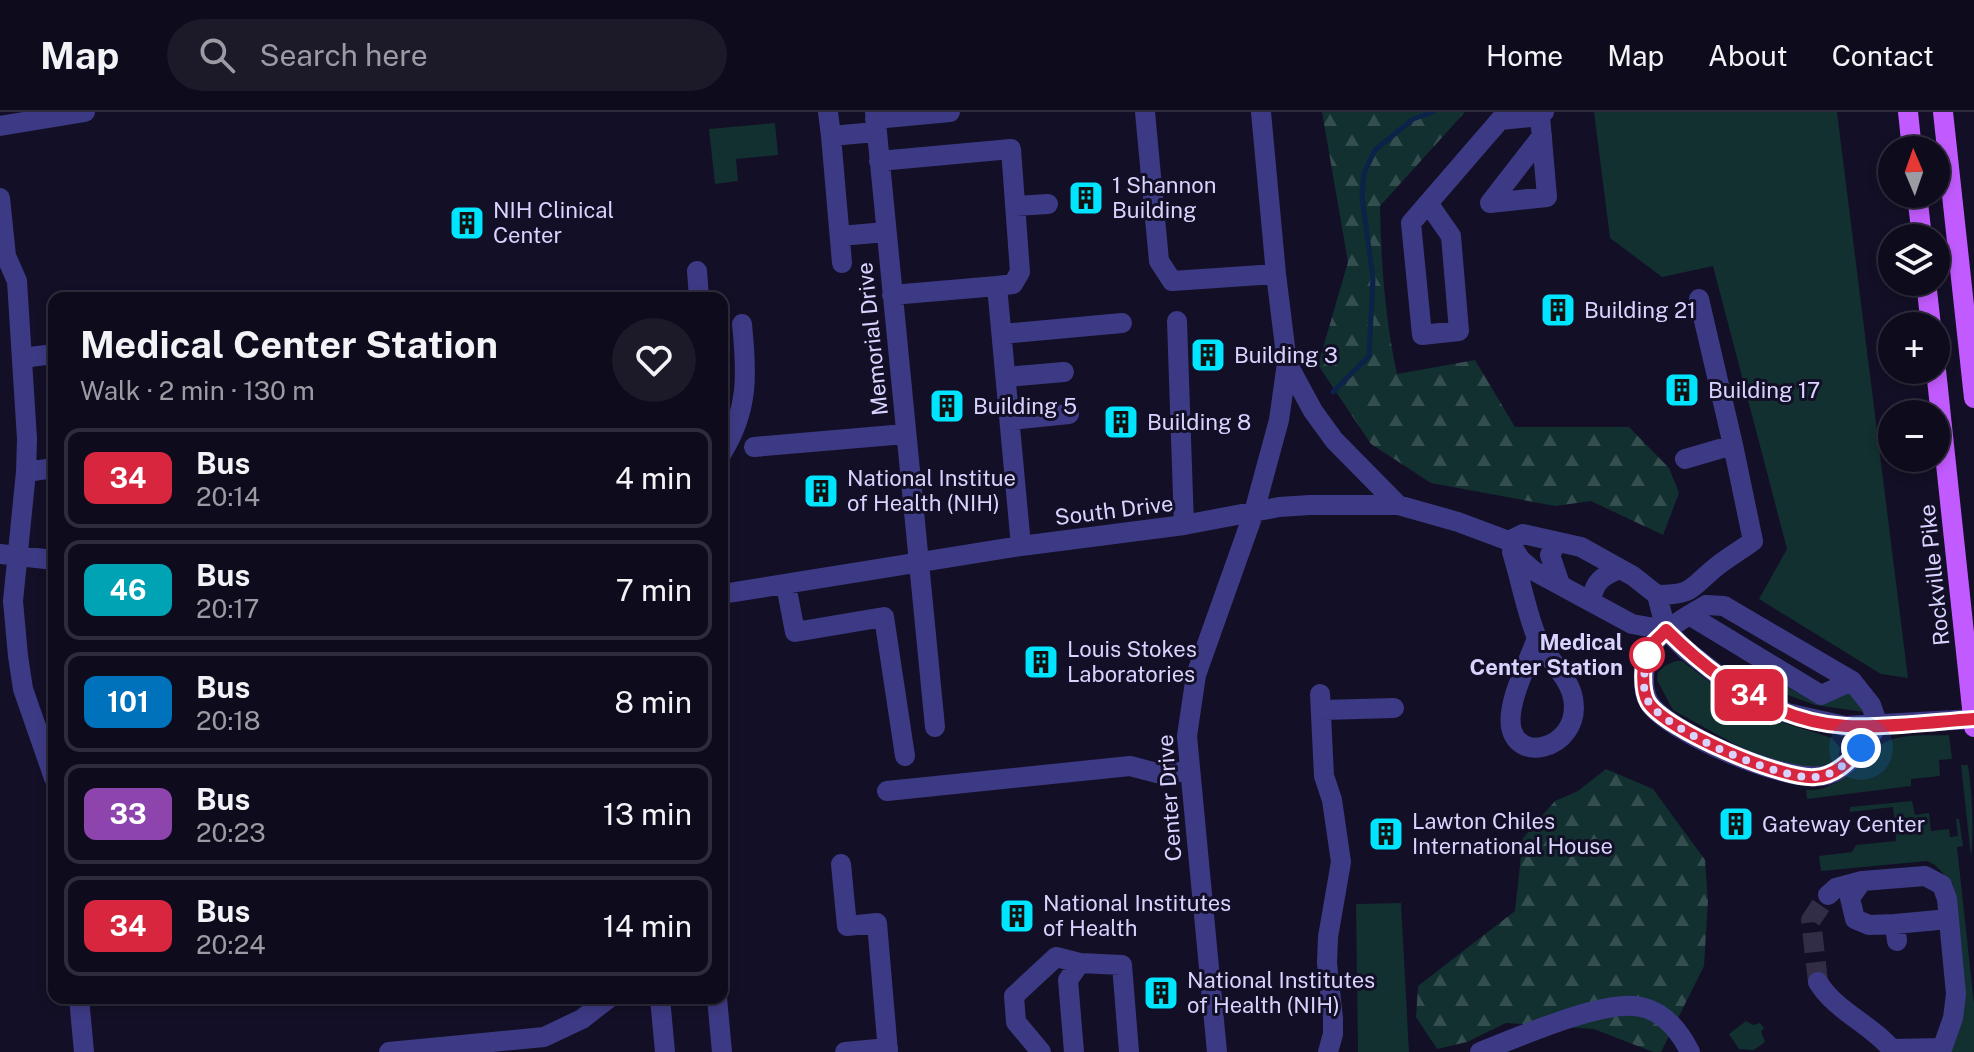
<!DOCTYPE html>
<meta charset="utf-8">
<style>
:root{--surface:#0e0b1c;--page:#1c1929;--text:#f1f3f6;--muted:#9b9ba3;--line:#2e2b3b}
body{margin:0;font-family:"Public Sans",sans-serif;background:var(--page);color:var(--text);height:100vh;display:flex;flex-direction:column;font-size:30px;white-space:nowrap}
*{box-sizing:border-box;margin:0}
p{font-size:26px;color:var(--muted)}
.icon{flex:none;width:44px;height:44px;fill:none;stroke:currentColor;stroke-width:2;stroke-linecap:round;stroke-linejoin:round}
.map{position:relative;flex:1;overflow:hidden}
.drawer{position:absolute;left:48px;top:180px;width:680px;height:712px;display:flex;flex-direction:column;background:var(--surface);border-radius:16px;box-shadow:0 4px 12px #0003,0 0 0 2px var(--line)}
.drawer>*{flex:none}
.badge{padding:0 16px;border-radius:12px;font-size:28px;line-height:52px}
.needle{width:52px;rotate:358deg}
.fabs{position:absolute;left:1878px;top:24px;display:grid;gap:16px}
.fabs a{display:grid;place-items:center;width:72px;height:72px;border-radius:50%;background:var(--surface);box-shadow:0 4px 12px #0003,0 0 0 2px var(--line);font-size:40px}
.you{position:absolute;width:40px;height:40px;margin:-20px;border:6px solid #fff;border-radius:50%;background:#1a73e8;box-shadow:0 0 0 12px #1a73e833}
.map>.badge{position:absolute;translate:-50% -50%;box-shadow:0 0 0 4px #fff}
.round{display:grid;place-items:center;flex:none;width:84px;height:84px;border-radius:42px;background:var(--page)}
.summary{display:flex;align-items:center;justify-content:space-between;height:136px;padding:0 32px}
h1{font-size:38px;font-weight:700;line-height:60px}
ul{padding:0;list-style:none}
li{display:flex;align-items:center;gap:24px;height:100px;margin:0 16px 12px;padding:0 16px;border:4px solid var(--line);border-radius:16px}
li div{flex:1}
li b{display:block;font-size:30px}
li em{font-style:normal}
li .badge{min-width:88px;font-weight:700;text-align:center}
header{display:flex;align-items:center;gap:48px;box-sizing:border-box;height:112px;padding:0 40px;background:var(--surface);border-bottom:2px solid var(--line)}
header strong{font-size:38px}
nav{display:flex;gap:44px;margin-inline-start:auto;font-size:28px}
.search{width:560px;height:72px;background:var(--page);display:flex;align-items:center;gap:20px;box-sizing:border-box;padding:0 28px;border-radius:44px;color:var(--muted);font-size:30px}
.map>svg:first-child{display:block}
</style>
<header>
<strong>Map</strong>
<div class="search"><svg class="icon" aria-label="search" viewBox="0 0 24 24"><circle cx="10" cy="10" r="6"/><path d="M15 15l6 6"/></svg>Search here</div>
<nav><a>Home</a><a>Map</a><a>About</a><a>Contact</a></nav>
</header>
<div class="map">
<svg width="1974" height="940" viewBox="0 0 1974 940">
<defs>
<pattern id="forest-firs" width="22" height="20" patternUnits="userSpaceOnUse" patternTransform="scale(2)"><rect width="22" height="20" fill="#12302f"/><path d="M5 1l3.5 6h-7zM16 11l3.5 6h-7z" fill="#344d4e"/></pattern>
</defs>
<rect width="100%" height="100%" fill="#130f26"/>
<path fill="#12302f" d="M 1594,0 L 1837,0 L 1908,566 L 1881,562 L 1759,487 L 1787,437 L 1713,154 L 1662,165 L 1610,126 Z
M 775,11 L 778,43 L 736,47 L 738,69 L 715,72 L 709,17 Z
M 1676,549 L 1682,549 L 1731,586 L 1765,605 L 1832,626 L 1840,636 L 1838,649 L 1812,661 L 1761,647 L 1673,598 L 1657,568 L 1658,560 L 1666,553 Z
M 1773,567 L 1815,591 L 1850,577 L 1864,600 L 1815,593 L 1769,576 Z
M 1949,623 L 1952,647 L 1939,648 L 1940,664 L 1911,667 L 1911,674 L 1807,687 L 1806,678 C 1844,680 1856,645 1886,630 C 1903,621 1930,624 1949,623 Z
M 1961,653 L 1968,653 C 1972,682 1974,715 1971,745 Z
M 1912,689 L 1915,703 L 1929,701 L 1931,719 L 1949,717 L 1950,725 L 1958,724 L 1956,707 L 1959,707 L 1963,734 L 1957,735 L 1974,892 L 1974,940 L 1950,940 L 1958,817 L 1953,772 L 1935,753 L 1927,749 L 1821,759 L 1819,744 L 1852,740 L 1856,733 L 1896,729 L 1893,695 L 1850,700 L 1850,695 Z
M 1401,791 L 1409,940 L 1358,940 L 1356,792 Z
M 1746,909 L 1753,913 L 1760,911 L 1764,916 L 1761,919 L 1765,930 L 1754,938 L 1739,937 L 1729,922 Z"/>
<path fill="url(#forest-firs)" d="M 1322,0 L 1465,0 L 1380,94 C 1381,150 1385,207 1397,262 L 1475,248 L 1515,315 L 1629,315 L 1669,356 L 1679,381 L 1663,423 L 1591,389 L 1555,394 L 1431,371 L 1371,332 L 1318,253 L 1348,150 Z
M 1606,657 L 1653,677 L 1705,748 L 1708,789 L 1704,854 L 1661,940 L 1653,940 L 1594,917 L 1506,911 L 1467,930 L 1437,937 L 1416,905 L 1418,874 L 1515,799 L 1523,726 L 1555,689 L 1578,679 Z"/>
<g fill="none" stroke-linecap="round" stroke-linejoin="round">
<path stroke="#0c2248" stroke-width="5" d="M 1333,280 L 1369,244 L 1373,167 L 1362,84 L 1364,61 L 1375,38 L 1413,7 L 1433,0"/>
<path stroke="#312d47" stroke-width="20" stroke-dasharray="20 10" stroke-linecap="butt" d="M 1818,870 L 1811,808 L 1828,783"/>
<path stroke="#3d3a85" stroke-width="20" d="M 828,0 L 831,24 L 876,20
M 875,0 L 935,615
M 1145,0 L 1159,149 L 1172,169 L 1276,162
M 1540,4 L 1547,85 L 1490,91 L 1542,24
M 875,7 L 950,0
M 0,14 L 85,0
M 831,24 L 842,151
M 879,49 L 1011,37 L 1020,160 L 1013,172 L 997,174
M 0,86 L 6,144 L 17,169 L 27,327 L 26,360 L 13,489 L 18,544 L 23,577 L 54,666
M 1428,91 L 1451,124 L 1459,219 L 1422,223 L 1411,111 L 1500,8 L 1540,4 L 1544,0
M 1015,94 L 1048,92
M 840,124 L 886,120
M 697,159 L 699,186
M 892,183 L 997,174 L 1021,434
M 1699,187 L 1733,333
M 1177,209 L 1184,413
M 1002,222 L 1122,211
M 22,246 L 54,242
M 1287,251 L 1313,299 L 1334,328 L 1398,393
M 1006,265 L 1064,260
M 1010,308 L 1069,302
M 754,335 L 905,322
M 722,341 C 749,297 747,262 742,212
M 26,360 L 54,356
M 1509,429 L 1523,422 L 1581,435 L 1633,464 L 1657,483 L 1666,518 L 1686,538 L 1728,571 L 1787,601 L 1845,614 L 1974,607
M 1557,430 L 1550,443 L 1560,472
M 1512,440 C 1520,465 1528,507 1538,528 C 1548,547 1569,565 1573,586 C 1583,640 1504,657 1511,601 C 1514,576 1529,549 1537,526
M 0,442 L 54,448
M 786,473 L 795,520 L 884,505 L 905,644
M 722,482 L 1021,434 L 1184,413 L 1279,395 L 1310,393 L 1398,393 L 1458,410 L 1509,429 L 1520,447 L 1534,459 L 1632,512 L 1666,518
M 1657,483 C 1694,483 1690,476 1716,455 C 1727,446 1741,438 1753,429 L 1733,333 L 1685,347
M 1591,488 C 1595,469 1602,464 1620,457
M 1689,503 L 1706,493 L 1724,494 L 1852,569 L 1871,593 L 1878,613
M 1852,569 L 1821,583 L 1689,503 C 1660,522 1643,532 1644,569 C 1644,576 1646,586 1650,592 C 1671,622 1791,674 1827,663 C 1849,656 1865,631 1878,613
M 1320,582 L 1324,664 L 1332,688 L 1341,750 L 1328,825 L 1327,851 L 1333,906 L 1333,922 L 1328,940
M 1323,598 L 1394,596
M 887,679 L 1130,654 L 1161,662 L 1188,658
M 841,752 L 847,814 L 877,811 L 888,940
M 1862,769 L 1850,786 L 1855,807 L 1869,813 L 1895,812
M 1828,783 L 1836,776 L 1862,769 L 1925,764 L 1942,773 L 1947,787 L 1956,882 L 1953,906 L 1941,940
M 1897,829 L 1895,812 L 1949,807
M 1818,870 C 1835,899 1873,913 1894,940
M 79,886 L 84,940
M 660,886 L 665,940
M 717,886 L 722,940
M 1892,937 L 1942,936
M 389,940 L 544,925 L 582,907 L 609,886
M 845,940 L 888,936
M 1041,940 L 1016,910 L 1014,884 L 1056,845 L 1080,851
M 1074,940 L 1068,868 L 1080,851 L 1122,853 L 1129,940
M 1217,940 L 1187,624 L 1196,563 L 1254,400 L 1279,308 L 1287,251 L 1276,162 L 1261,0
M 1480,940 C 1517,926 1605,886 1641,895 C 1665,900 1680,920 1690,940"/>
<path stroke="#c25bff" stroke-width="20" d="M 1908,0 L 1912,38
M 1943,0 L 1974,286
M 1917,82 L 1922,126
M 1926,170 L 1931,214
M 1936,258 L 1974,615"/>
</g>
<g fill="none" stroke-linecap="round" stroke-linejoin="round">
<defs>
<path id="line" d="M 1861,636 C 1848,650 1835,664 1815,665 C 1783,668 1665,618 1648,590 C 1641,578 1642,547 1649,536 C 1654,529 1661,524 1666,518 C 1714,566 1775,610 1846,614 C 1887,616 1932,610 1974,607"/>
</defs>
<use href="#line" stroke="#fff" stroke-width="18"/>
<use href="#line" stroke="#d7263d" stroke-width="12"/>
<path stroke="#d9d4ff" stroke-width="8" stroke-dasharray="0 14.4" d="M 1647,543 L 1648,538 C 1646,554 1639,578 1650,592 C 1670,620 1781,669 1816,665 C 1835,663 1848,650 1861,636"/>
</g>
<defs>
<symbol id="building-square" viewBox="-11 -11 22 22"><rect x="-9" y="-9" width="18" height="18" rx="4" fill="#00e5ff" stroke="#130f26"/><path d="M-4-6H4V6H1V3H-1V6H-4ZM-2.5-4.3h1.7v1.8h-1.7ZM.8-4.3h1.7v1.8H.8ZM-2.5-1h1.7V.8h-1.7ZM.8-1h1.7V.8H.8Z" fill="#111"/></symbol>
</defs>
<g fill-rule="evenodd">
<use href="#building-square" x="1066" y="66" width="40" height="40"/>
<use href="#building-square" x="447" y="91" width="40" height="40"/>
<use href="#building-square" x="1538" y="178" width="40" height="40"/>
<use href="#building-square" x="1188" y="223" width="40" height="40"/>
<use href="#building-square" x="1662" y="258" width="40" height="40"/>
<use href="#building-square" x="927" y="274" width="40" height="40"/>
<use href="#building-square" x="1101" y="290" width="40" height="40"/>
<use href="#building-square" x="801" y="359" width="40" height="40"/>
<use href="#building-square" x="1021" y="530" width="40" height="40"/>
<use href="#building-square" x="1716" y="692" width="40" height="40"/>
<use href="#building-square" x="1366" y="702" width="40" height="40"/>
<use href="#building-square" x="997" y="784" width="40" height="40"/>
<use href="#building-square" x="1141" y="861" width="40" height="40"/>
</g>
<circle fill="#fff" stroke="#d7263d" stroke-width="4" cx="1647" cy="543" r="16"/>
<g text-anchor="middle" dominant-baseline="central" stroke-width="6" stroke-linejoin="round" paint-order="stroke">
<g font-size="22" fill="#d9d4ff" stroke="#130f26" text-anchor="start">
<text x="1112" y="73">1 Shannon<tspan x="1112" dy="25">Building</tspan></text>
<text x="493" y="98">NIH Clinical<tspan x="493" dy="25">Center</tspan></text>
<text x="1584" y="198">Building 21</text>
<text x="1234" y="243">Building 3</text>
<text x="1708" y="278">Building 17</text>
<text x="973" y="294">Building 5</text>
<text x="1147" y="310">Building 8</text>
<text x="847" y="366">National Institue<tspan x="847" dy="25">of Health (NIH)</tspan></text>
<text x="1067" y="537">Louis Stokes<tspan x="1067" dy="25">Laboratories</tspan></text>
<text x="1412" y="709">Lawton Chiles<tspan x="1412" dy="25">International House</tspan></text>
<text x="1762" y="712">Gateway Center</text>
<text x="1043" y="791">National Institutes<tspan x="1043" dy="25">of Health</tspan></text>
<text x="1187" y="868">National Institutes<tspan x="1187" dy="25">of Health (NIH)</tspan></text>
</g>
<g font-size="22" fill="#d9d4ff" stroke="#130f26">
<text transform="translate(872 227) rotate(-96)">Memorial Drive</text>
<text transform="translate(1114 398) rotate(-7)">South Drive</text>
<text transform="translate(1934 463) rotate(-96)">Rockville Pike</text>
<text transform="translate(1169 686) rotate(-94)">Center Drive</text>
</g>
<g font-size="22" font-weight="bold" fill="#d9d4ff" stroke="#130f26" text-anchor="end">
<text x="1623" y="530">Medical<tspan x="1623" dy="25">Center Station</tspan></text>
</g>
</g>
</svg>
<div class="fabs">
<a><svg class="needle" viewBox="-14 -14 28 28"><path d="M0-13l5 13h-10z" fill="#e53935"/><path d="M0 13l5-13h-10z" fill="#9b9ba3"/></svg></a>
<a><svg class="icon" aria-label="layers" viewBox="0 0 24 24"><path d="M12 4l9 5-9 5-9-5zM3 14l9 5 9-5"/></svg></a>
<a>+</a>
<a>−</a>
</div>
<div class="you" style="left:1861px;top:636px"></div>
<b class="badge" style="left:1749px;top:583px;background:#d7263d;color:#fff">34</b>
<section class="drawer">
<div class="summary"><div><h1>Medical Center Station</h1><p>Walk · 2 min · 130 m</p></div><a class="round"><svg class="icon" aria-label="heart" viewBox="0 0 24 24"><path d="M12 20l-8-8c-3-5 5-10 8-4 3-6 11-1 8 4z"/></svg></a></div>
<ul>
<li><span class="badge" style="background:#d7263d;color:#fff">34</span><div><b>Bus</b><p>20:14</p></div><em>4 min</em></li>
<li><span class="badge" style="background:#00a3b4;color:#fff">46</span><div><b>Bus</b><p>20:17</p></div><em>7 min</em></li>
<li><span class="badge" style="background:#0072bc;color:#fff">101</span><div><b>Bus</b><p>20:18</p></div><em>8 min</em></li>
<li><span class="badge" style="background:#8e44ad;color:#fff">33</span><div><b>Bus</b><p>20:23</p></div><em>13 min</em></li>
<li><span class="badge" style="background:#d7263d;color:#fff">34</span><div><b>Bus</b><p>20:24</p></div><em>14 min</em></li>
</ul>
</section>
</div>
